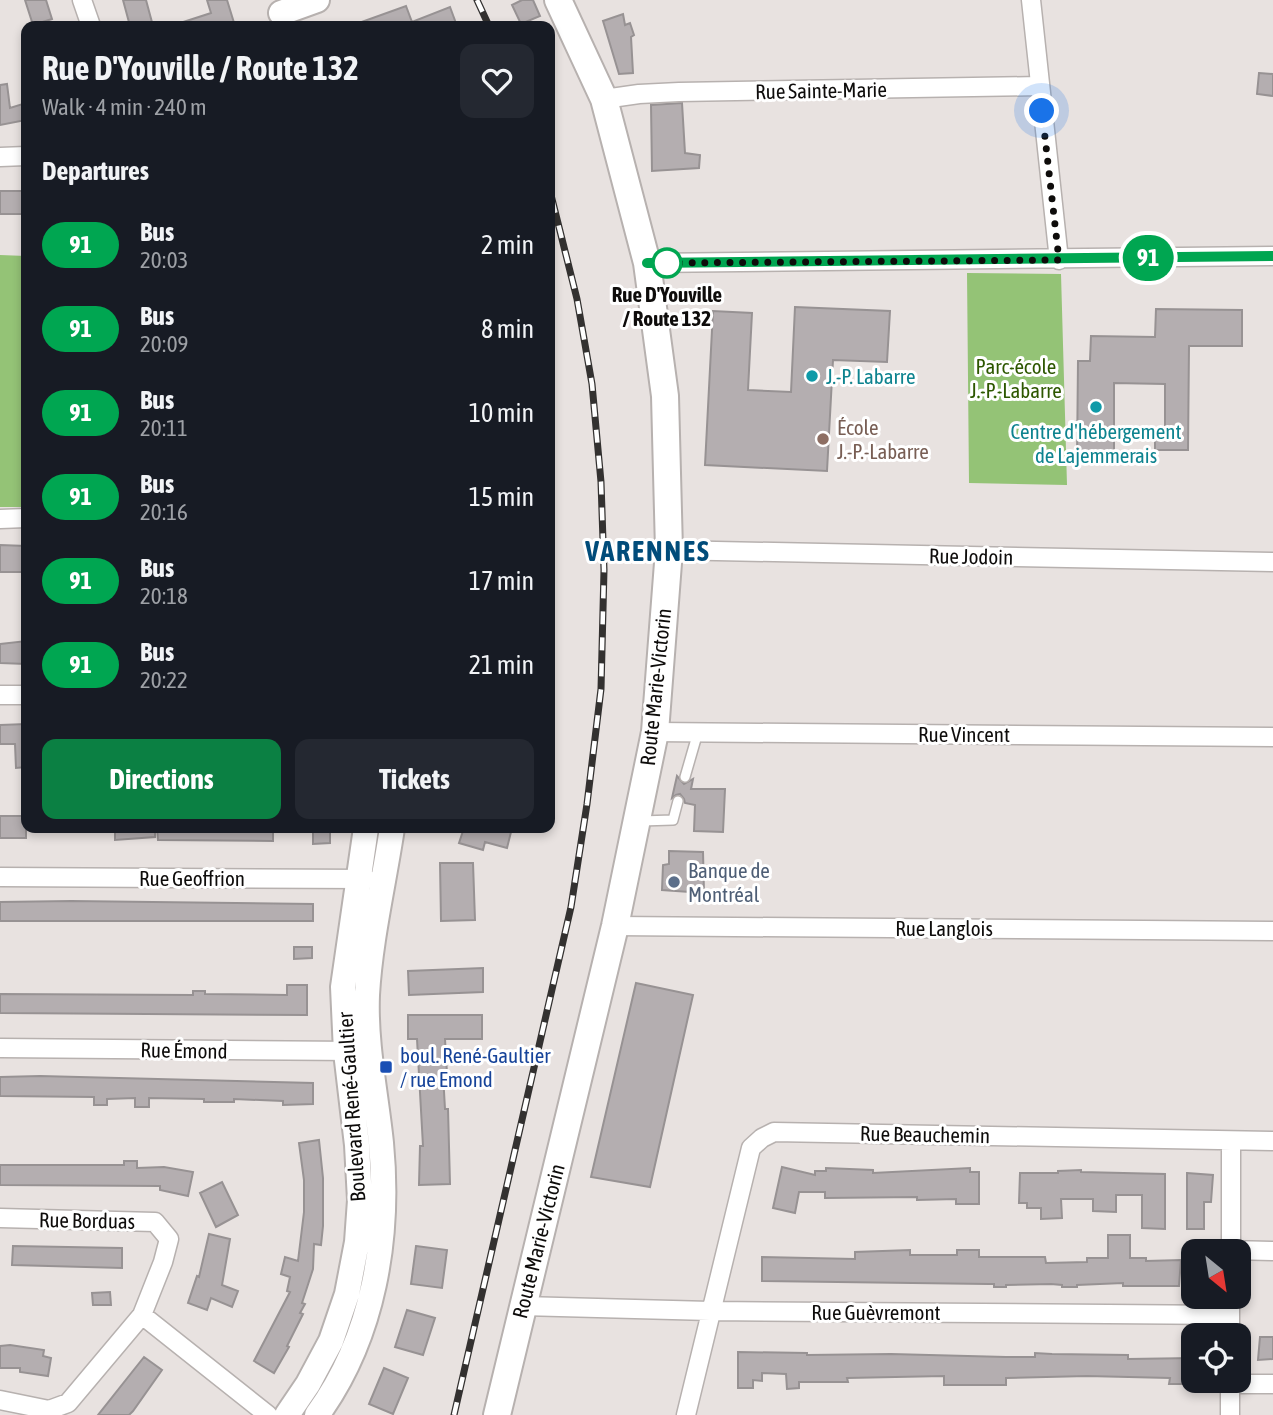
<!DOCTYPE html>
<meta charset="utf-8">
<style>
:root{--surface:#171b24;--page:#242831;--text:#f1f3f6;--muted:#9ea1a6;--accent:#0b8043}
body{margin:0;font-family:"Asap Condensed",sans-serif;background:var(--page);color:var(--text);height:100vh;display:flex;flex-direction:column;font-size:26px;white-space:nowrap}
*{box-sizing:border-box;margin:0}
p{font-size:23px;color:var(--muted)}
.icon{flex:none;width:38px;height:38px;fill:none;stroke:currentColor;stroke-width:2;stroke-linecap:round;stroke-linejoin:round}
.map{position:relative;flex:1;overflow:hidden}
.drawer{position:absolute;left:21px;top:21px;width:534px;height:812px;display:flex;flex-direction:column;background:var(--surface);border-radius:14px;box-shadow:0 4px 10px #0003}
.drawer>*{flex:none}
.badge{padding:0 14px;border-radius:23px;font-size:24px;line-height:46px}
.needle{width:46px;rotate:150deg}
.tools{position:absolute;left:1181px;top:1239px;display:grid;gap:14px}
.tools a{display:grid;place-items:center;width:70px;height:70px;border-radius:14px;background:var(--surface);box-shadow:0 4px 10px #0003;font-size:35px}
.you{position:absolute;width:35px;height:35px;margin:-18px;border:5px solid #fff;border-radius:50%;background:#1a73e8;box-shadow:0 0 0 10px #1a73e833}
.map>.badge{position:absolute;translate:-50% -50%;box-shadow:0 0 0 4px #fff}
h2{padding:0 21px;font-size:26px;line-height:63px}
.round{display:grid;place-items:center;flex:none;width:74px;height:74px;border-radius:14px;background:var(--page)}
.overview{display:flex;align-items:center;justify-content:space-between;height:119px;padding:0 21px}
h1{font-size:33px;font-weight:700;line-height:52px}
.cta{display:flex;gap:14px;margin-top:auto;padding:14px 21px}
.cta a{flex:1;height:80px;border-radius:14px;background:var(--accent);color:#fff;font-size:28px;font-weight:700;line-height:80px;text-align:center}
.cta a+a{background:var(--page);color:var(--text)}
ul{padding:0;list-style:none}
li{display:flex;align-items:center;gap:21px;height:84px;padding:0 21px}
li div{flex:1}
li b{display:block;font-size:26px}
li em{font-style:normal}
li .badge{min-width:77px;font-weight:700;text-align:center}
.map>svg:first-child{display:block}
</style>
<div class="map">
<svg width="1273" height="1415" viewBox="0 0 1273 1415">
<rect width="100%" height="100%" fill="#e8e2e0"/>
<path fill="#94c376" d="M 0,255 L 26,256 L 26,507 L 0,507 Z
M 967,273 L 1061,274 L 1067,485 L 969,483 Z"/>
<path fill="#b4aeb0" stroke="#979293" stroke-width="2" d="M 25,0 L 46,0 L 52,19 L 33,25 Z
M 123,0 L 146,0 L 153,26 L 130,26 Z
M 207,0 L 227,0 L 235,26 L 177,26 L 177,24 L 211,13 Z
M 522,0 L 533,0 L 540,16 L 521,24 L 512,5 Z
M 406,6 L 412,22 L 450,7 L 457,26 L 356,26 L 356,24 Z
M 623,14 L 625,25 L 630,23 L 634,35 L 631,37 L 633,73 L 619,74 L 603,21 Z
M 1259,73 L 1273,74 L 1273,96 L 1257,94 Z
M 7,84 L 10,108 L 26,103 L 26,120 L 0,125 L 0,85 Z
M 682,103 L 685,153 L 700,155 L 699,168 L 652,171 L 651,105 Z
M 0,191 L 26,191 L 26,214 L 0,214 Z
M 795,307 L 890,311 L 887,362 L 833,360 L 827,471 L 705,465 L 713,311 L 752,313 L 748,390 L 791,392 Z
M 1156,309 L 1242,310 L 1242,346 L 1189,346 L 1188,450 L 1155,450 L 1155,431 L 1165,431 L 1165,384 L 1114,383 L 1114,460 L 1077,460 L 1078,361 L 1090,361 L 1091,336 L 1155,337 Z
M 0,545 L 26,546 L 26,572 L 0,572 Z
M 26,641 L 26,664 L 0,663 L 0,644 Z
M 26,724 L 26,767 L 16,768 L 15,744 L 0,744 L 0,725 Z
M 677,776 L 684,784 L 693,779 L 691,789 L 725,789 L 723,832 L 694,831 L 695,805 L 685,803 L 684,799 L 680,794 L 676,795 L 672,798 Z
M 0,816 L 26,816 L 26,838 L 0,838 Z
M 115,828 L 155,828 L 155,837 L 115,840 Z
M 157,828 L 273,828 L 273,841 L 158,840 Z
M 313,828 L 330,828 L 330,843 L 313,844 Z
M 464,828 L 512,828 L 507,848 L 485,842 L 483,850 L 459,843 Z
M 669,851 L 703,852 L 704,893 L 662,890 L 663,865 L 669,864 Z
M 440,863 L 473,863 L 475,920 L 441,921 Z
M 71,901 L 313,904 L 313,921 L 0,921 L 0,902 Z
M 294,947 L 312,947 L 312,958 L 294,959 Z
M 483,968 L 483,992 L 409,995 L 408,971 Z
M 636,983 L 693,995 L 650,1187 L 591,1177 Z
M 287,985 L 307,985 L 307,1015 L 0,1013 L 0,994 L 193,995 L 193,991 L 205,991 L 205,994 L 287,995 Z
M 408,1015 L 482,1015 L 482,1039 L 445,1039 L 447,1074 L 443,1074 L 445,1109 L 448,1109 L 450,1184 L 419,1185 L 420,1146 L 423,1146 L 417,1039 L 408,1039 Z
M 40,1076 L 313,1083 L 313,1104 L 283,1105 L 283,1101 L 234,1099 L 234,1102 L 204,1102 L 204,1099 L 149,1098 L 149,1107 L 135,1107 L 135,1098 L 107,1099 L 107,1105 L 94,1105 L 94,1097 L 0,1096 L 0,1077 Z
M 319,1140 L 323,1178 L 323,1226 L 321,1245 L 314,1244 L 313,1269 L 302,1303 L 305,1304 L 300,1313 L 303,1314 L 287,1346 L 289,1347 L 274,1373 L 254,1361 L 290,1292 L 287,1291 L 290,1277 L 281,1274 L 285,1257 L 298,1261 L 304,1212 L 304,1180 L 299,1143 Z
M 124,1161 L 137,1161 L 137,1168 L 164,1167 L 193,1172 L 188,1196 L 160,1190 L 160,1186 L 0,1185 L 0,1165 L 124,1165 Z
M 782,1167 L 815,1175 L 815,1171 L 826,1171 L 826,1168 L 873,1170 L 873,1173 L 970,1168 L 970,1172 L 979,1172 L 979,1204 L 956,1204 L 956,1199 L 917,1200 L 917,1197 L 825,1198 L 825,1192 L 799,1192 L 795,1213 L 773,1208 Z
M 1081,1170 L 1081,1172 L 1165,1174 L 1165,1229 L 1142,1228 L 1142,1195 L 1116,1195 L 1116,1212 L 1093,1211 L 1093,1199 L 1061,1199 L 1062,1218 L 1041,1219 L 1041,1208 L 1027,1208 L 1027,1203 L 1019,1203 L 1020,1173 L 1058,1173 L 1058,1171 Z
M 1187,1173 L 1213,1175 L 1211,1202 L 1204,1202 L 1204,1229 L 1187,1229 Z
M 222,1182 L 238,1215 L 216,1227 L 200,1193 Z
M 209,1234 L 230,1239 L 222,1285 L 238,1291 L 232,1307 L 211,1298 L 207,1310 L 188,1303 L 197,1276 L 199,1277 Z
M 1108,1235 L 1130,1235 L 1130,1258 L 1146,1258 L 1146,1261 L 1181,1260 L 1179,1286 L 1123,1286 L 1123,1283 L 1077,1285 L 1077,1287 L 1062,1287 L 1062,1285 L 1051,1284 L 1006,1285 L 1006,1287 L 994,1287 L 994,1284 L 988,1284 L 762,1281 L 762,1257 L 855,1259 L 855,1252 L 910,1250 L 910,1255 L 957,1255 L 957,1250 L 979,1250 L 979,1257 L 1045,1257 L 1046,1263 L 1087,1262 L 1087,1258 L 1108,1258 Z
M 13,1246 L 122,1248 L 122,1268 L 12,1265 Z
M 416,1246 L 447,1250 L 442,1288 L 411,1284 Z
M 110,1292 L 111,1305 L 93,1305 L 92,1293 Z
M 407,1310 L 435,1318 L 423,1355 L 395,1347 Z
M 1260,1337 L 1273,1337 L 1273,1359 L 1258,1360 Z
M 10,1345 L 44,1350 L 43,1356 L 51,1358 L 48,1376 L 20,1372 L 20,1368 L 0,1368 L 0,1346 Z
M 738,1352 L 807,1353 L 807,1355 L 891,1354 L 1006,1357 L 1035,1357 L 1035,1353 L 1052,1354 L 1128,1355 L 1128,1359 L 1194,1358 L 1194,1384 L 1169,1384 L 1170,1378 L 1087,1376 L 1006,1378 L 1006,1385 L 944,1385 L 944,1376 L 847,1378 L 848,1382 L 799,1382 L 799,1388 L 787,1389 L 786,1374 L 762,1373 L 762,1381 L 753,1380 L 753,1388 L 738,1388 Z
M 144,1357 L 162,1370 L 133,1411 L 129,1415 L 98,1415 Z
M 384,1368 L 408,1378 L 393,1414 L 369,1404 Z"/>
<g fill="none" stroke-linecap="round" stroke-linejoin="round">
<defs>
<path id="lane" d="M 685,777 L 698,732
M 641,821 L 673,820 L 678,801"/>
<path id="street" d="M 82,0 L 91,26
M 1031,0 L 1059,260
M 604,99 L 639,94 L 679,92 L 1039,86
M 0,157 L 26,156
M 647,263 L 1273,256
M 0,519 L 26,518
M 669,550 L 1273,562
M 0,695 L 26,695
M 655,732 L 1273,737
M 0,877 L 367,879
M 615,926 L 1273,931
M 0,1048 L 355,1051
M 0,1218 L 155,1222 L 169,1239 L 163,1262 L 142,1315 L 68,1403 L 49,1410 L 0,1400
M 1231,1250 L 1273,1251
M 1231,1251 L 1231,1141
M 522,1306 L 710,1311 L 1230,1315
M 142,1315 L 268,1415
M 1230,1335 L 1230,1297
M 1230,1384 L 1273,1384
M 686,1415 L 751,1148 L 762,1138 L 774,1132 L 1273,1141
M 1230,1415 L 1230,1381"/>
<path id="secondary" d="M 281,13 L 317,0
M 287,1415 L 308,1384 L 331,1341 L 347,1294 L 357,1242 L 360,1200 L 357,1145 L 346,1052 L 343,987 L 366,828
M 317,1415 C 374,1337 390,1237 381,1143 C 376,1094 365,1045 367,995 C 370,940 384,882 392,828"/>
<path id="primary" d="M 497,1415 L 615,926 L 655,732 L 669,550 L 665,396 L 647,263 L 604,99 L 558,0"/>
</defs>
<use href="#lane" stroke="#b7b1af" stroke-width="12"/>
<use href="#street" stroke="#b7b1af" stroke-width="21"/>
<use href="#secondary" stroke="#b7b1af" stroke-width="28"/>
<use href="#primary" stroke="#b7b1af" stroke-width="30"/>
<use href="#lane" stroke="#fff" stroke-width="9"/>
<use href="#street" stroke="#fff" stroke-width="18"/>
<use href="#secondary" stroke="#fff" stroke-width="24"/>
<use href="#primary" stroke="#fff" stroke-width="26"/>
<defs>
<path id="rail" d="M 477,0 L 489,26
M 454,1415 L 571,907 L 587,804 L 601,689 L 604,570 L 601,482 L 592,384 L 577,299 L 550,191"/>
</defs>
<use href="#rail" stroke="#333130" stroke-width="7"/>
<use href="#rail" stroke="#fff" stroke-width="4.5" stroke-dasharray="13" stroke-linecap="butt"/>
</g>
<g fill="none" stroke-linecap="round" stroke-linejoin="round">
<defs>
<path id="line" d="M 647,263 L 1273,256"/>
</defs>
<use href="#line" stroke="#fff" stroke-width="16"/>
<use href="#line" stroke="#00a651" stroke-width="10"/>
<path stroke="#0e0c0b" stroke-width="7" stroke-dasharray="0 12.6" d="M 667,263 L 1059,260 L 1042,111"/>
</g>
<circle fill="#fff" stroke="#00a651" stroke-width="3.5" cx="667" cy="263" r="14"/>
<g fill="#0f9aa8" stroke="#fff" stroke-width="2.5">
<circle cx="812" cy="376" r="7"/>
<circle cx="1096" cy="407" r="7"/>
</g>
<circle fill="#8d6e63" stroke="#fff" stroke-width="2.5" cx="823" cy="439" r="7"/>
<circle fill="#5c6f8a" stroke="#fff" stroke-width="2.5" cx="674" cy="882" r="7"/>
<rect fill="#1a4fb4" stroke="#fff" stroke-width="2.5" x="379" y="1060" width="14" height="14" rx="3.5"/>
<g text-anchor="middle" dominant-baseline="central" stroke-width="6" stroke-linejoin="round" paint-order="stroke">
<g font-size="21" fill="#0e0c0b" stroke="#fff">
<text transform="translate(821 90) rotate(-1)">Rue Sainte-Marie</text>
<text transform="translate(971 556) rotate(1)">Rue Jodoin</text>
<text transform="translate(655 687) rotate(-84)">Route Marie-Victorin</text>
<text x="964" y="734">Rue Vincent</text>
<text x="192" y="878">Rue Geoffrion</text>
<text x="944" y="928">Rue Langlois</text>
<text transform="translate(184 1050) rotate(1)">Rue Émond</text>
<text transform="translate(351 1107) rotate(-94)">Boulevard René-Gaultier</text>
<text transform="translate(925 1134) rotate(1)">Rue Beauchemin</text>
<text transform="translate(87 1220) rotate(1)">Rue Borduas</text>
<text transform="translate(538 1241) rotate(-76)">Route Marie-Victorin</text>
<text x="876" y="1312">Rue Guèvremont</text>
</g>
<g font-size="21" font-weight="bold" fill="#0e0c0b" stroke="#fff">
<text x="667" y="294">Rue D'Youville<tspan x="667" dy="24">/ Route 132</tspan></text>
</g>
<g font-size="21" fill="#2d5700" stroke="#fff">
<text x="1016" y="366">Parc-école<tspan x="1016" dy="24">J.-P.-Labarre</tspan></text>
</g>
<g font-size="21" fill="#0d838f" stroke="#fff" text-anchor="start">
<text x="826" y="376">J.-P. Labarre</text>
<text x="1096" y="431" text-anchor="middle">Centre d'hébergement<tspan x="1096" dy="24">de Lajemmerais</tspan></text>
</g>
<g font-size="21" fill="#785e54" stroke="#fff" text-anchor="start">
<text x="837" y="427">École<tspan x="837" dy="24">J.-P.-Labarre</tspan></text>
</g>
<g font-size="21" fill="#4e5e75" stroke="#fff" text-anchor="start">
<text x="688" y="870">Banque de<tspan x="688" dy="24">Montréal</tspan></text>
</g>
<g font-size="21" fill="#164399" stroke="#fff" text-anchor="start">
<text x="400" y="1055">boul. René-Gaultier<tspan x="400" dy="24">/ rue Emond</tspan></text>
</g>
<g font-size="28" font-weight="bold" letter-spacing="2" fill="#014c7a" stroke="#fff">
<text x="648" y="551">VARENNES</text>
</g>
</g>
</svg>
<div class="tools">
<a><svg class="needle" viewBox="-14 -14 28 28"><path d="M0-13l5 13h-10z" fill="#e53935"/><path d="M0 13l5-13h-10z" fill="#9ea1a6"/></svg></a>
<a><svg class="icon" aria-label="locate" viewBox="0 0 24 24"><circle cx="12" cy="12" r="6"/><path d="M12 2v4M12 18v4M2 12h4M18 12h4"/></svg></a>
</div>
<div class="you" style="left:1042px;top:111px"></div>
<b class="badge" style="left:1148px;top:258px;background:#00a651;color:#fff">91</b>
<section class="drawer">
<div class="overview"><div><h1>Rue D'Youville / Route 132</h1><p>Walk · 4 min · 240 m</p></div><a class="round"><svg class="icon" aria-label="heart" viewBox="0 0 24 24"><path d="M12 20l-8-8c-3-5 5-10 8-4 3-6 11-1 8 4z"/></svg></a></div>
<h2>Departures</h2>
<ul>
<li><span class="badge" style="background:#00a651;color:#fff">91</span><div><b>Bus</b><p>20:03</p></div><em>2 min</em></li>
<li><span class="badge" style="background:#00a651;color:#fff">91</span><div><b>Bus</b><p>20:09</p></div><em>8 min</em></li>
<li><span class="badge" style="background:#00a651;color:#fff">91</span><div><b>Bus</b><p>20:11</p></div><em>10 min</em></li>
<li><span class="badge" style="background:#00a651;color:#fff">91</span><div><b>Bus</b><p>20:16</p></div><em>15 min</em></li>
<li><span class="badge" style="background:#00a651;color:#fff">91</span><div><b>Bus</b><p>20:18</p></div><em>17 min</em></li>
<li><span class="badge" style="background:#00a651;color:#fff">91</span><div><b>Bus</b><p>20:22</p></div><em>21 min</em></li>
</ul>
<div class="cta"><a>Directions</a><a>Tickets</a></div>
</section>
</div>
